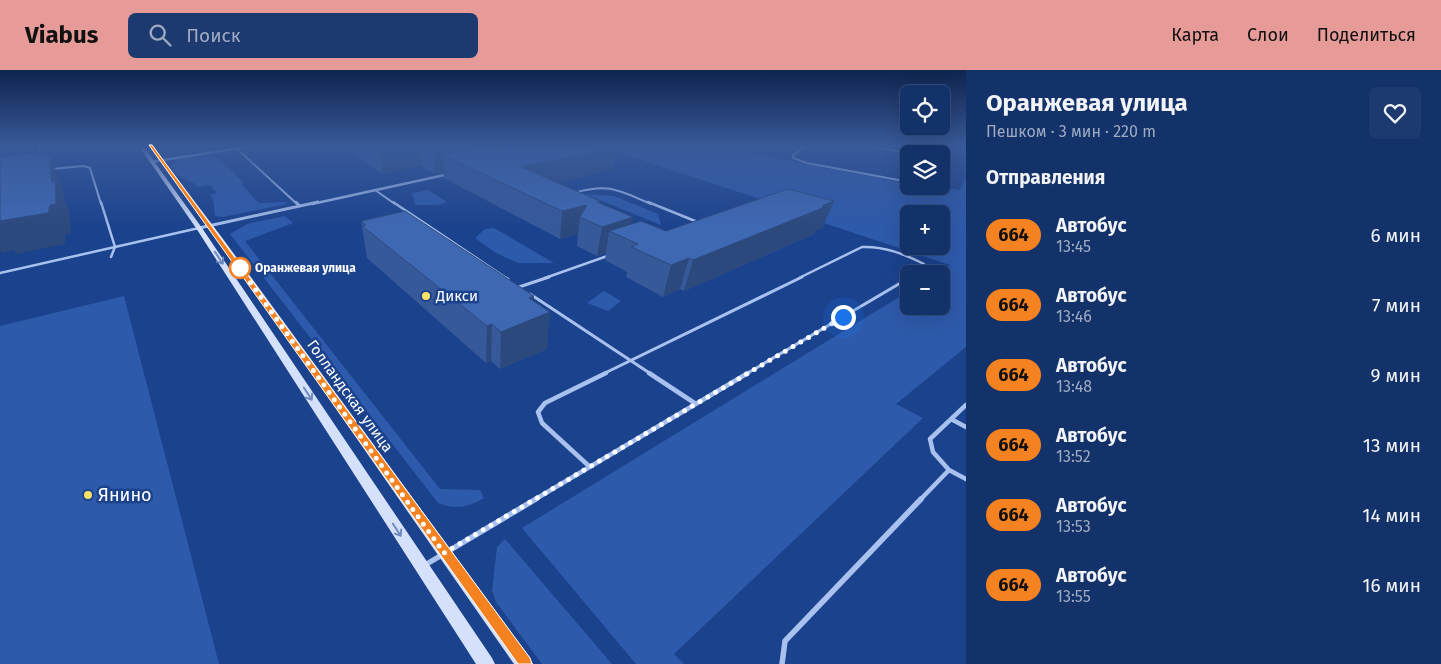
<!DOCTYPE html>
<html lang="ru">
<meta charset="utf-8">
<style>
:root{--surface:#14326a;--page:#1d3a70;--text:#f1f3f6;--muted:#9daac1;--line:#334d7e;--accent:#e69b98}
body{margin:0;font-family:"Fira Sans",sans-serif;background:var(--page);color:var(--text);height:100vh;display:flex;flex-direction:column;font-size:19px;white-space:nowrap}
*{box-sizing:border-box;margin:0}
p{font-size:16px;color:var(--muted)}
.icon{flex:none;width:28px;height:28px;fill:none;stroke:currentColor;stroke-width:2;stroke-linecap:round;stroke-linejoin:round}
.map{position:relative;flex:1;overflow:hidden}
.side{display:flex;flex-direction:column;background:var(--surface);width:475px}
.side>*{flex:none}
.badge{padding:0 10px;border-radius:16px;font-size:18px;line-height:32px}
.tools{position:absolute;left:900px;top:15px;display:grid;gap:10px}
.tools a{display:grid;place-items:center;width:50px;height:50px;border-radius:8px;background:var(--surface);box-shadow:0 5px 20px #0002,0 0 0 1px var(--line);font-size:25px}
.you{position:absolute;width:25px;height:25px;margin:-12px;border:4px solid #fff;border-radius:50%;background:#1a73e8;box-shadow:0 0 0 8px #1a73e833}
.map>.badge{position:absolute;translate:-50% -50%;box-shadow:0 0 0 2px #fff}
h2{padding:0 20px;font-size:19px;line-height:45px}
.round{display:grid;place-items:center;flex:none;width:52px;height:52px;border-radius:8px;background:var(--page)}
.summary{display:flex;align-items:center;justify-content:space-between;height:85px;padding:0 20px}
h1{font-size:24px;font-weight:700;line-height:38px}
ul{padding:0;list-style:none}
li{display:flex;align-items:center;gap:15px;height:70px;padding:0 20px}
li div{flex:1}
li b{display:block;font-size:19px}
li em{font-style:normal}
li .badge{min-width:55px;font-weight:700;text-align:center}
header{display:flex;align-items:center;gap:30px;box-sizing:border-box;height:70px;padding:0 25px;background:var(--accent);color:#111}
header strong{font-size:24px}
nav{display:flex;gap:28px;margin-inline-start:auto;font-size:18px}
.search{width:350px;height:45px;background:var(--page);display:flex;align-items:center;gap:12px;box-sizing:border-box;padding:0 18px;border-radius:8px;color:var(--muted);font-size:19px}
main{display:flex;flex:1;min-height:0}
.map>svg:first-child{display:block}
</style>
<header>
<strong>Viabus</strong>
<div class="search"><svg class="icon" aria-label="search" viewBox="0 0 24 24"><circle cx="10" cy="10" r="6"/><path d="M15 15l6 6"/></svg>Поиск</div>
<nav><a>Карта</a><a>Слои</a><a>Поделиться</a></nav>
</header>
<main>
<div class="map">
<svg width="966" height="594" viewBox="0 0 966 594">
<rect width="100%" height="100%" fill="#1b428d"/>
<path fill="#2e5aab" fill-rule="evenodd" d="M 713,76 L 909,114 L 909,116 L 919,116 L 958,124 L 937,119 L 940,117 L 960,120 L 966,107 L 966,277 L 896,334 L 923,348 L 674,584 L 684,594 L 636,594 L 522,458 L 909,221 L 909,236 L 941,236 L 941,204 L 936,204 L 950,195 L 824,153 L 824,150 L 623,84 L 627,81 L 613,77 ZM 909,144 L 941,144 L 941,176 L 909,176 Z
M 228,82 L 234,83 L 216,86 L 244,113 L 241,114 L 259,133 L 286,132 L 287,134 L 223,147 L 215,146 L 213,129 L 210,125 L 217,123 L 210,115 L 198,117 L 195,114 L 177,105 L 170,95 L 182,89 Z
M 428,120 L 447,132 L 439,135 L 415,135 L 412,123 Z
M 585,124 L 614,126 L 658,144 L 661,155 Z
M 285,146 L 293,153 L 245,171 L 440,419 L 480,420 L 484,428 C 469,437 456,440 438,433 L 230,164 L 247,154 Z
M 494,158 L 554,193 L 518,193 L 496,183 L 475,168 L 485,159 Z
M 604,221 L 621,231 L 608,241 L 587,233 Z
M 124,226 L 219,594 L 0,594 L 0,256 Z
M 505,469 L 612,594 L 542,594 L 496,532 L 492,521 L 497,477 Z"/>
<g fill="none" stroke-linecap="round" stroke-linejoin="round">
<path stroke="#a8c1ee" stroke-width="2" d="M 40,76 L 40,86
M 234,76 L 297,134
M 806,76 L 793,85 L 793,88 L 807,93 L 909,112
M 868,76 L 915,84
M 941,90 L 950,76
M 52,99 L 83,96 L 90,98 L 101,134
M 375,120 L 395,134
M 573,123 C 610,113 618,120 651,134"/>
<path stroke="#a8c1ee" stroke-width="2.5" d="M 101,132 L 115,177 L 111,187
M 296,132 L 300,136
M 393,132 L 506,208
M 648,132 L 700,153
M 0,203 L 199,158
M 545,208 L 610,185
M 799,208 L 862,177 C 884,176 904,184 924,194 L 925,198 L 916,204"/>
<path stroke="#a8c1ee" stroke-width="3" d="M 504,207 L 508,209
M 519,217 L 549,207
M 530,224 L 651,304
M 603,304 L 802,207
M 746,304 L 909,208"/>
<path stroke="#a8c1ee" stroke-width="4.5" d="M 649,303 L 696,334
M 951,349 L 966,357
M 590,397 L 542,353 L 538,342 L 545,333 L 606,303
M 949,400 L 966,409
M 534,430 L 748,303
M 920,430 L 949,400 L 933,382 L 930,369 L 966,335"/>
<path stroke="#a8c1ee" stroke-width="5.5" d="M 425,495 L 536,429
M 782,594 L 785,571 L 921,429"/>
<path stroke="#a8c1ee" stroke-width="2.5" d="M 151,92 L 253,76
M 312,134 L 449,104"/>
<path stroke="#a8c1ee" stroke-width="3" d="M 199,158 L 318,132"/>
<path fill="#d5e1fa" fill-rule="evenodd" d="M 139,76 L 143,76 L 202,158 L 492,588 L 495,594 L 476,594 L 196,158 Z
M 149,76 L 153,76 L 223,169 L 530,588 L 533,594 L 514,594 L 219,171 Z"/>
</g>
<path fill="#36599a" d="M 337,76 L 614,76 L 616,77 L 613,99 L 557,113 L 600,131 L 600,133 L 632,154 L 666,161 L 834,131 L 822,158 L 815,161 L 814,164 L 684,221 L 680,219 L 663,227 L 626,207 L 627,202 L 605,190 L 606,183 L 597,186 L 577,176 L 578,164 L 560,169 L 444,108 L 443,102 L 435,104 L 421,96 L 383,104 Z
M 361,151 L 534,231 L 547,279 L 500,299 L 491,291 L 486,293 L 367,188 Z"/>
<path fill="#2c497d" d="M 406,76 L 419,76 L 421,96 L 383,104 L 380,81 Z
M 458,76 L 492,76 L 443,85 L 443,102 L 435,104 L 434,81 Z
M 616,77 L 613,99 L 520,122 L 521,97 Z
M 49,85 L 61,111 L 65,132 L 69,140 L 71,164 L 65,165 L 65,174 L 16,184 L 14,180 L 2,183 L 0,180 L 0,151 Z
M 834,131 L 822,158 L 815,161 L 814,164 L 684,221 L 693,190 Z
M 587,135 L 580,147 L 578,164 L 560,169 L 562,141 Z
M 633,147 L 629,170 L 609,161 L 606,183 L 597,186 L 602,157 Z
M 689,188 L 680,219 L 663,227 L 671,195 Z
M 534,226 L 532,249 L 550,242 L 547,279 L 500,299 L 501,262 L 529,228 Z
M 492,254 L 491,291 L 486,293 L 487,256 Z"/>
<path fill="#3f68b3" stroke="#2c497d" d="M 371,76 L 406,76 L 380,81 Z
M 424,76 L 458,76 L 434,81 Z
M 488,76 L 616,77 L 521,97 L 600,131 L 597,132 L 633,147 L 602,157 L 580,147 L 587,135 L 562,141 L 443,85 Z
M 41,82 L 44,86 L 49,85 L 52,112 L 55,111 L 56,134 L 50,135 L 48,143 L 0,151 L 0,87 Z
M 788,119 L 834,131 L 822,136 L 825,137 L 693,190 L 689,188 L 671,195 L 631,177 L 638,174 L 609,161 L 641,151 L 666,161 Z
M 405,141 L 534,226 L 529,228 L 550,242 L 501,262 L 492,254 L 487,256 L 362,156 L 366,155 L 361,151 Z"/>
<defs><path id="oneway-shaft" d="M-6 0H5M1.5-3L5.5 0L1.5 3" fill="none" stroke-width="1.6" stroke-linecap="round" stroke-linejoin="round" transform="scale(1.25)"/></defs>
<g stroke="#6f8abe">
<use href="#oneway-shaft" transform="translate(219 188) rotate(57)"/>
<use href="#oneway-shaft" transform="translate(308 324) rotate(57)"/>
<use href="#oneway-shaft" transform="translate(397 460) rotate(57)"/>
</g>
<linearGradient id="sky" x2="0" y2="1"><stop stop-color="#0f244e"/><stop offset="0.48" stop-color="#395a9a"/><stop offset="1" stop-color="#395a9a" stop-opacity="0"/></linearGradient>
<rect width="966" height="159" fill="url(#sky)"/>
<path fill="#f58220" stroke="#fff" d="M 149,75 L 152,75 L 530,588 L 532,594 L 518,594 Z"/>
<g fill="none" stroke-linecap="round" stroke-linejoin="round">
<path stroke="#fff" stroke-width="5" stroke-dasharray="0 9" d="M 240,198 L 444,483 L 843,247"/>
</g>
<circle fill="#fff" stroke="#f58220" stroke-width="2.5" cx="240" cy="198" r="10"/>
<g fill="#ffe165" stroke="#1b428d" stroke-width="2">
<circle cx="426" cy="226" r="5"/>
<circle cx="88" cy="425" r="5"/>
</g>
<g text-anchor="middle" dominant-baseline="central" stroke-width="5" stroke-linejoin="round" paint-order="stroke">
<g font-size="12" font-weight="bold" fill="#fff" stroke="#1b428d" text-anchor="start">
<text x="255" y="198">Оранжевая улица</text>
</g>
<g font-size="15" fill="#fff" stroke="#1b428d" text-anchor="start">
<text x="436" y="226">Дикси</text>
</g>
<g font-size="15" fill="#fff" stroke="#1b428d">
<text transform="translate(350 326) rotate(54)">Голландская улица</text>
</g>
<g font-size="18" fill="#fff" stroke="#1b428d" text-anchor="start">
<text x="98" y="425">Янино</text>
</g>
</g>
</svg>
<div class="tools">
<a><svg class="icon" aria-label="locate" viewBox="0 0 24 24"><circle cx="12" cy="12" r="6"/><path d="M12 2v4M12 18v4M2 12h4M18 12h4"/></svg></a>
<a><svg class="icon" aria-label="layers" viewBox="0 0 24 24"><path d="M12 4l9 5-9 5-9-5zM3 14l9 5 9-5"/></svg></a>
<a>+</a>
<a>−</a>
</div>
<div class="you" style="left:843px;top:247px"></div>
</div>
<section class="side">
<div class="summary"><div><h1>Оранжевая улица</h1><p>Пешком · 3 мин · 220 m</p></div><a class="round"><svg class="icon" aria-label="heart" viewBox="0 0 24 24"><path d="M12 20l-8-8c-3-5 5-10 8-4 3-6 11-1 8 4z"/></svg></a></div>
<h2>Отправления</h2>
<ul>
<li><span class="badge" style="background:#f58220;color:#111">664</span><div><b>Автобус</b><p>13:45</p></div><em>6 мин</em></li>
<li><span class="badge" style="background:#f58220;color:#111">664</span><div><b>Автобус</b><p>13:46</p></div><em>7 мин</em></li>
<li><span class="badge" style="background:#f58220;color:#111">664</span><div><b>Автобус</b><p>13:48</p></div><em>9 мин</em></li>
<li><span class="badge" style="background:#f58220;color:#111">664</span><div><b>Автобус</b><p>13:52</p></div><em>13 мин</em></li>
<li><span class="badge" style="background:#f58220;color:#111">664</span><div><b>Автобус</b><p>13:53</p></div><em>14 мин</em></li>
<li><span class="badge" style="background:#f58220;color:#111">664</span><div><b>Автобус</b><p>13:55</p></div><em>16 мин</em></li>
</ul>
</section>
</main>
